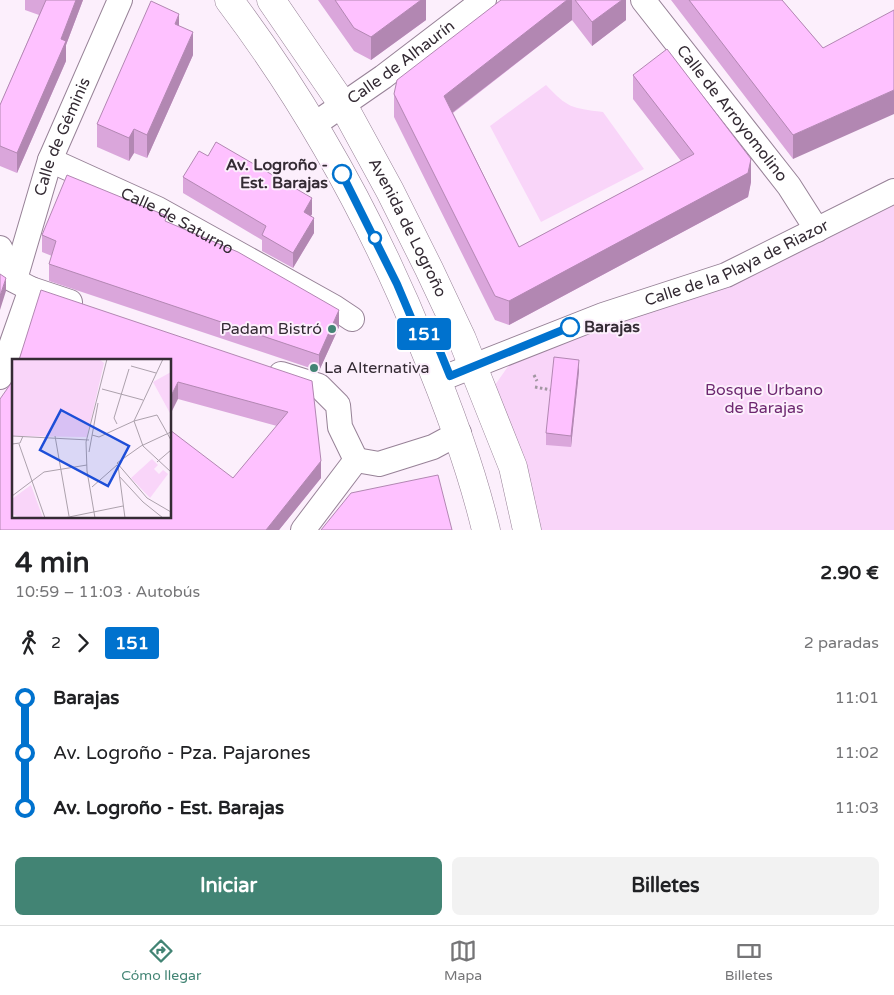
<!DOCTYPE html>
<html lang="es">
<meta charset="utf-8">
<style>
:root{--surface:#fff;--page:#f2f2f2;--text:#202124;--muted:#757577;--line:#e0e0e0;--accent:#428474}
body{margin:0;font-family:"Varela Round",sans-serif;background:var(--page);color:var(--text);height:100vh;display:flex;flex-direction:column;font-size:19px;white-space:nowrap}
*{box-sizing:border-box;margin:0}
p{font-size:16px;color:var(--muted)}
.icon{flex:none;width:28px;height:28px;fill:none;stroke:currentColor;stroke-width:2;stroke-linecap:round;stroke-linejoin:round}
.map{position:relative;height:530px;overflow:hidden}
.side{display:flex;flex-direction:column;background:var(--surface);flex:1}
.side>*{flex:none}
.badge{padding:0 10px;border-radius:4px;font-size:18px;line-height:32px}
.map>.badge{position:absolute;translate:-50% -50%;box-shadow:0 0 0 2px #fff}
.legs{display:flex;align-items:center;gap:8px;height:55px;padding:0 15px;font-size:16px}
.legs p{margin-inline-start:auto}
.head{display:flex;align-items:center;justify-content:space-between;height:85px;padding:0 15px}
h1{font-size:28px;font-weight:700;line-height:38px}
.action{display:flex;gap:10px;margin-top:auto;padding:10px 15px}
.action a{flex:1;height:58px;border-radius:8px;background:var(--accent);color:#fff;font-size:20px;font-weight:700;line-height:58px;text-align:center}
.action a+a{background:var(--page);color:var(--text)}
ul{padding:0 15px;list-style:none}
li{display:flex;align-items:center;gap:18px;height:55px;font-size:19px}
li i{display:grid;place-items:center;width:8px;height:100%;margin:0 6px;background:currentColor}
li i::after{content:'';width:12px;height:12px;margin:-6px;border:4px solid;border-radius:50%;background:var(--surface)}
li p{margin-inline-start:auto}
li:first-child i{background:linear-gradient(#0000 50%,currentColor 0)}
li:last-child i{background:linear-gradient(currentColor 50%,#0000 0)}
.tab-bar{display:flex;justify-content:space-around;align-items:center;height:70px;border-top:1px solid var(--line);background:var(--surface);font-size:14px;color:var(--muted)}
.tab-bar a{display:grid;justify-items:center;gap:2px}
.tab-bar .current{color:var(--accent)}
.map>svg:first-child{display:block}
</style>
<div class="map">
<svg width="894" height="530" viewBox="0 0 894 530">
<rect width="100%" height="100%" fill="#fceffc"/>
<path fill="#f9d5f9" d="M 546,85 C 568,108 571,108 603,112 L 644,169 L 541,222 L 490,126 Z
M 894,191 L 894,530 L 527,530 L 486,398 L 520,349 Z"/>
<g fill="none" stroke-linecap="round" stroke-linejoin="round">
<defs>
<g id="street">
<path id="s1" d="M 643,0 L 789,186 L 817,230"/>
<path id="s2" d="M 315,124 L 383,77 L 484,0"/>
<path id="s3" d="M 50,160 L 158,209 L 334,307 L 352,319"/>
<path d="M 0,248 L 15,279"/>
<path d="M 0,273 L 31,289 L 70,302"/>
<path id="s4" d="M 15,279 L 50,160 L 120,0"/>
<path d="M 281,374 L 319,386 L 338,405 L 340,427 L 356,460"/>
<path d="M 0,377 L 31,289"/>
<path id="s5" d="M 438,380 L 603,315 L 726,275 L 894,191"/>
<path d="M 356,460 L 379,464 L 433,447 L 459,433"/>
<path d="M 303,530 L 356,460"/>
</g>
<g id="secondary">
<path d="M 229,0 C 310,107 374,224 424,348 C 449,408 471,467 486,530"/>
<path id="s6" d="M 271,0 L 343,105 L 390,191 L 429,269 L 462,339 L 513,467 L 527,530"/>
</g>
</defs>
<use href="#street" stroke="#978297" stroke-width="26"/>
<use href="#secondary" stroke="#978297" stroke-width="29"/>
<path stroke="#a196a1" stroke-width="3" stroke-dasharray="2.5 2.5" stroke-linecap="butt" d="M 534,375 L 537,381
M 535,387 L 551,390"/>
<use href="#street" stroke="#fff" stroke-width="24"/>
<use href="#secondary" stroke="#fff" stroke-width="28"/>
</g>
<path fill="#daa6db" d="M 25,0 L 83,0 L 66,45 L 66,61 L 17,173 L 0,166 L 0,105 L 39,15 L 25,10 Z
M 318,0 L 426,0 L 426,20 L 371,60 L 354,51 Z
M 501,0 L 626,0 L 626,20 L 592,46 L 572,20 L 453,113 L 519,247 L 681,161 L 633,99 L 633,75 L 751,182 L 748,197 L 509,325 L 495,320 L 394,117 L 394,94 Z
M 671,0 L 782,0 L 823,48 L 793,159 Z
M 179,26 L 193,55 L 147,158 L 134,153 L 129,161 L 97,147 L 97,124 Z
M 208,156 L 312,214 L 311,216 L 314,233 L 293,268 L 262,251 L 262,240 L 183,193 L 183,177 Z
M 167,222 L 339,327 L 319,371 L 49,281 L 49,264 L 52,256 L 42,252 L 42,235 Z
M 170,360 L 312,381 L 321,478 L 279,530 L 0,530 L 233,478 L 277,426 L 178,399 Z
M 579,371 L 571,447 L 546,445 L 546,433 Z"/>
<path fill="#b287b2" d="M 76,0 L 83,0 L 66,45 L 66,61 L 17,173 L 17,153 Z
M 421,0 L 426,0 L 426,20 L 371,60 L 371,37 Z
M 567,0 L 572,0 L 572,20 L 444,119 L 444,96 Z
M 622,0 L 626,0 L 626,20 L 592,46 L 592,22 Z
M 179,14 L 179,37 L 175,24 Z
M 193,32 L 193,55 L 147,158 L 147,135 Z
M 894,90 L 894,114 L 793,159 L 793,135 Z
M 134,129 L 134,153 L 129,161 L 129,138 Z
M 751,159 L 751,182 L 748,197 L 509,325 L 509,301 Z
M 312,198 L 312,214 L 304,227 L 304,212 Z
M 314,218 L 314,233 L 293,268 L 293,253 Z
M 6,278 L 6,291 L 0,310 L 0,296 Z
M 339,310 L 339,327 L 319,371 L 319,355 Z
M 579,360 L 579,371 L 571,447 L 571,436 Z
M 178,382 L 178,399 L 170,415 L 170,398 Z
M 321,461 L 321,478 L 279,530 L 266,530 Z"/>
<path fill="#fec1ff" stroke="#b287b2" d="M 46,0 L 76,0 L 61,39 L 66,41 L 17,153 L 0,146 L 0,105 Z
M 335,0 L 421,0 L 371,37 L 354,28 Z
M 501,0 L 567,0 L 444,96 L 519,247 L 694,154 L 633,75 L 667,49 L 751,159 L 748,173 L 509,301 L 495,296 L 394,94 L 397,80 Z
M 575,0 L 622,0 L 592,22 Z
M 689,0 L 782,0 L 823,48 L 894,10 L 894,90 L 793,135 Z
M 151,1 L 179,14 L 175,24 L 193,32 L 147,135 L 134,129 L 129,138 L 97,124 Z
M 216,142 L 312,198 L 304,212 L 314,218 L 293,253 L 262,235 L 266,226 L 183,177 L 199,151 L 208,156 Z
M 67,175 L 167,216 L 165,221 L 238,252 L 339,310 L 319,355 L 49,264 L 56,241 L 42,235 Z
M 0,274 L 6,278 L 0,296 Z
M 41,290 L 312,381 L 321,461 L 266,530 L 0,530 L 0,399 L 14,379 L 14,516 L 170,516 L 170,430 L 233,478 L 288,412 L 178,382 L 170,398 L 170,360 L 19,360 Z
M 554,357 L 579,360 L 571,436 L 546,433 Z
M 438,475 L 452,530 L 321,530 L 351,493 Z"/>
<g fill="none" stroke-linecap="round" stroke-linejoin="round">
<defs>
<path id="line-1" d="M 342,174 L 397,284 L 416,329 L 437,344 L 450,376 L 570,327"/>
</defs>
<use href="#line-1" stroke="#fff" stroke-width="11"/>
<use href="#line-1" stroke="#0072ce" stroke-width="8"/>
</g>
<g fill="#fff" stroke="#0072ce" stroke-width="2.5">
<circle cx="342" cy="174" r="9"/>
<circle cx="375" cy="238" r="6"/>
<circle cx="570" cy="327" r="9"/>
</g>
<g fill="#428474" stroke="#fceffc" stroke-width="2">
<circle cx="332" cy="329" r="5"/>
<circle cx="314" cy="368" r="5"/>
</g>
<g text-anchor="middle" dominant-baseline="central" stroke-width="4" stroke-linejoin="round" paint-order="stroke">
<g font-size="16" fill="#342b34" stroke="#fceffc">
<text stroke="none"><textPath href="#s2" startOffset="106">Calle de Alhaurín</textPath></text>
<text stroke="none"><textPath href="#s1" startOffset="144">Calle de Arroyomolino</textPath></text>
<text stroke="none"><textPath href="#s4" startOffset="150">Calle de Géminis</textPath></text>
<text stroke="none"><textPath href="#s3" startOffset="141">Calle de Saturno</textPath></text>
<text stroke="none"><textPath href="#s6" startOffset="266">Avenida de Logroño</textPath></text>
<text stroke="none"><textPath href="#s5" startOffset="321">Calle de la Playa de Riazor</textPath></text>
</g>
<g font-size="16" font-weight="bold" fill="#342b34" stroke="#fceffc" text-anchor="end">
<text x="328" y="165">Av. Logroño -<tspan x="328" dy="18">Est. Barajas</tspan></text>
<text x="584" y="327" text-anchor="start">Barajas</text>
</g>
<g font-size="16" fill="#342b34" stroke="#fceffc" text-anchor="end">
<text x="322" y="329">Padam Bistró</text>
<text x="324" y="368" text-anchor="start">La Alternativa</text>
</g>
<g font-size="16" fill="#6d2870" stroke="#fceffc">
<text x="764" y="390">Bosque Urbano<tspan x="764" dy="18">de Barajas</tspan></text>
</g>
</g>
<g transform="translate(12 359)">
<rect width="159" height="159" fill="#fceffc"/>
<path d="M 0,0 L 87,0 L 92,4 L 75,78 L 0,77 ZM 159,13 L 159,56 L 141,23 ZM 140,100 L 146,106 L 142,110 L 147,115 L 151,111 L 156,115 L 138,139 L 119,119 ZM 19,126 L 31,159 L 9,159 L 0,155 L 0,140 Z" fill="#f9d5f9"/>
<path fill="none" stroke="#aca1ac" stroke-width="1" d="M 151,0 L 122,62 L 131,87 L 159,113M 119,7 L 144,14M 90,30 L 131,41M 105,65 L 102,59 L 117,10M 159,73 L 129,87 L 105,104 L 135,139 L 159,153M 80,76 L 87,78 L 122,62 L 145,56 L 159,81M 0,77 L 77,81M 43,77 L 57,157M 0,85 L 8,84 L 11,77M 7,85 L 33,159M 77,93 L 86,44M 145,103 L 159,91M 106,106 L 113,159M 107,117 L 131,143 L 151,159M 80,128 L 105,106M 0,137 L 32,113 L 75,106M 52,159 L 111,147M 83,159 L 75,112 L 74,83 L 95,0"/>
<path fill="#1d4ed8" fill-opacity="0.15" stroke="#1d4ed8" stroke-width="2.5" d="M 49,51 L 117,87 L 96,127 L 28,91 Z"/>
<rect width="159" height="159" fill="none" stroke="#342b34" stroke-width="2.5"/>
</g>
</svg>
<b class="badge" style="left:424px;top:334px;background:#0072ce;color:#fff">151</b>
</div>
<section class="side">
<div class="head"><div><h1>4 min</h1><p>10:59 – 11:03 · Autobús</p></div><b>2.90 €</b></div>
<div class="legs"><svg class="icon" aria-label="walk" viewBox="0 0 24 24"><circle cx="13" cy="4" r="2"/><path d="M13 8l-2 6 4 7M11 14l-3 7M7 12l3-4h3l4 4"/></svg>2<svg class="icon" aria-label="forward" viewBox="0 0 24 24"><path d="M9 5l7 7-7 7"/></svg><b class="badge" style="background:#0072ce;color:#fff">151</b><p>2 paradas</p></div>
<ul>
<li><i style="color:#0072ce"></i><b>Barajas</b><p>11:01</p></li>
<li><i style="color:#0072ce"></i><span>Av. Logroño - Pza. Pajarones</span><p>11:02</p></li>
<li><i style="color:#0072ce"></i><b>Av. Logroño - Est. Barajas</b><p>11:03</p></li>
</ul>
<div class="action"><a>Iniciar</a><a>Billetes</a></div>
</section>
<nav class="tab-bar">
<a class="current"><svg class="icon" aria-label="directions" viewBox="0 0 24 24"><path d="M12 3l9 9-9 9-9-9zM9 14v-3h6M13 9l2 2-2 2"/></svg>Cómo llegar</a>
<a><svg class="icon" aria-label="map" viewBox="0 0 24 24"><path d="M3 6l6-2 6 2 6-2v14l-6 2-6-2-6 2zM9 4v14M15 6v14"/></svg>Mapa</a>
<a><svg class="icon" aria-label="tickets" viewBox="0 0 24 24"><path d="M3 7h18v10H3zM15 7v10"/></svg>Billetes</a>
</nav>
